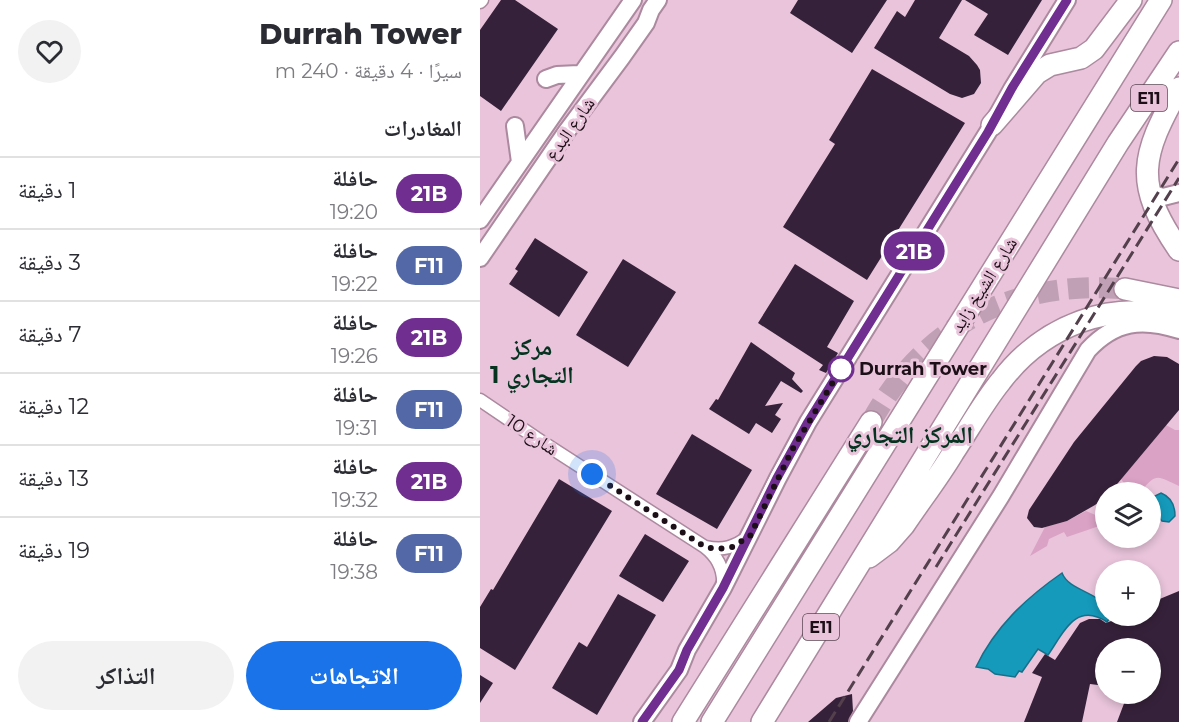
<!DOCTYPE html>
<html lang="ar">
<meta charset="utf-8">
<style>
:root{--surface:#fff;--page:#f2f2f3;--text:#2b2b33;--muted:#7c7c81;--line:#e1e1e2;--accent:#1a73e8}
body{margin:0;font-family:Montserrat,"Noto Naskh Arabic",sans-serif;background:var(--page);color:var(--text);direction:rtl;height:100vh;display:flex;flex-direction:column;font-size:22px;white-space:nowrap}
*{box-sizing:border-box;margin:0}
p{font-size:20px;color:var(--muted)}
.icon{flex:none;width:33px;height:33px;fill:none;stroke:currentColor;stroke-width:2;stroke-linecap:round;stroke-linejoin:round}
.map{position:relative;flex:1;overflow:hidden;direction:ltr}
.sheet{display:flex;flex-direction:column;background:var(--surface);width:480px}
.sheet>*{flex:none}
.badge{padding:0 12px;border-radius:20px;font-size:21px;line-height:39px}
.fabs{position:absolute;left:615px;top:482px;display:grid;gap:12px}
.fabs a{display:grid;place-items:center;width:66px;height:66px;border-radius:50%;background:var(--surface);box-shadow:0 3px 9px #0003;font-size:30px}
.you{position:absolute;width:30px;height:30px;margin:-15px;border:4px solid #fff;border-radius:50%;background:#1a73e8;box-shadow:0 0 0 9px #1a73e833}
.map>.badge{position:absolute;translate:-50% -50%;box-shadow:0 0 0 3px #fff}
h2{padding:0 18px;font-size:22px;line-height:54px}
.round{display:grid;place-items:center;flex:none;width:63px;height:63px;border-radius:32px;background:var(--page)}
.headline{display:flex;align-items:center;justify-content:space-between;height:102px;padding:0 18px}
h1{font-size:28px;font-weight:800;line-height:45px}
.cta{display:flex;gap:12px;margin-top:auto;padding:12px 18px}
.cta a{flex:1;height:69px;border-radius:36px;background:var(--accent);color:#fff;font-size:24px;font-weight:800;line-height:69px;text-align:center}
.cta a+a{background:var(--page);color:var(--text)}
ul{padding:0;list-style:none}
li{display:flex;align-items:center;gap:18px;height:72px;padding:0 18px;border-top:2px solid var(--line)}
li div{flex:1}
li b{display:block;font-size:22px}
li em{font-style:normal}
li .badge{min-width:66px;font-weight:700;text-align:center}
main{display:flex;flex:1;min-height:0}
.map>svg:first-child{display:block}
</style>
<main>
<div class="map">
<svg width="699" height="722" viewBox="0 0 699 722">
<rect width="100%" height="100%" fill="#e9c4db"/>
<path fill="#daa2c5" d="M 686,425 L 695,430 L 699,430 L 699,486 C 679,477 676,471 661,492 L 650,492 L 641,479 Z
M 606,511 L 625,519 L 625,524 L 587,537 L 584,532 L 569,539 L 567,546 L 550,556 L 565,527 L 587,521 Z"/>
<path fill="#159abb" stroke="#17708a" stroke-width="1.5" d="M 681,493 C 691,497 695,505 695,516 L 689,522 L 682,521 L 673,510 L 673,497 Z
M 582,573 C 589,590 613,591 625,605 L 626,615 L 632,615 L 627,622 C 595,601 583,634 568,655 L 558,649 L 542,672 L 539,671 L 535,677 L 515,674 L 508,669 L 496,667 C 515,627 546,598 582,573 Z"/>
<path fill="#36213a" d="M 21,0 L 35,0 L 78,29 L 21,111 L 0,96 L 0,30 Z
M 318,0 L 407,0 L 372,53 L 310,13 Z
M 435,0 L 482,0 L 459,38 L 489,56 L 497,65 L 500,70 L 501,83 L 494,94 L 482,98 L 470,94 L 394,48 L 417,11 L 425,17 Z
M 485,0 L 562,0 L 528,55 L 494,35 L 508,14 Z
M 392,69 L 485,123 L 387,280 L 303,227 L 355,144 L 349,140 Z
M 55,238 L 108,272 L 79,317 L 29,284 L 38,271 L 35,269 Z
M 143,259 L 196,292 L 148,367 L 96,335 Z
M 315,264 L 374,301 L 347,347 L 358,353 L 346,373 L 339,370 L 343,365 L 278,323 Z
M 271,342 L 315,373 L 312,379 L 323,391 L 321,393 L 301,381 L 285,406 L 303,403 L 295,415 L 301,419 L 292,433 L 276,423 L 269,434 L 229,409 L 236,399 L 238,400 Z
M 674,356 L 687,357 L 699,364 L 699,410 L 638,483 L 629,492 L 626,492 L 626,496 L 615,505 L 587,521 L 562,528 L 554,527 L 547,518 L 549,510 L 594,442 L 656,366 L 661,361 Z
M 212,434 L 272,470 L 237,529 L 176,494 Z
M 79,479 L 132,511 L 35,670 L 0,648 L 0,607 L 11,589 L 13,590 Z
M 165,534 L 209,561 L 183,602 L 139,576 Z
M 699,591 L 699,722 L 637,722 L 648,693 L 670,693 L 670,648 L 626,648 L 626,686 L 610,684 L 602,722 L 544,722 L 562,677 L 552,673 L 565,654 L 575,660 L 600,623 L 609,619 L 620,619 L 626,623 L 647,615 L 670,615 L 670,603 Z
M 138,594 L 176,615 L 117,715 L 72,688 L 99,642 L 107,647 Z
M 0,675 L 13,683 L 0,703 Z
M 372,694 L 373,711 L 368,722 L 328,722 L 356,698 Z"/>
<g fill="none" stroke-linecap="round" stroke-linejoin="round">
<path stroke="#c0a0b4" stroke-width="21" stroke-dasharray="21 10" stroke-linecap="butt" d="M 391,422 C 444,325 535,279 645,289"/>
<defs>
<path id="street" d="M 0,2 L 2,0
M 0,400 L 56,438 L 225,547 C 238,557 244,569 243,585
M 226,547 C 243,551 255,547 268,537"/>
<path id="secondary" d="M 66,79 L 77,75 L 99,74
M 35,126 L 40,162
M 669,193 L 683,197 L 699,193
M 0,220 L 153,0
M 0,258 L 87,131 L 142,57 L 166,23 L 171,10 L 178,0
M 162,722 L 199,670 L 207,650 L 243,588 L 298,478 L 328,422 L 508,132 L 532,89 L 587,0
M 378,722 L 521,496 L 608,350 C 635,321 662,318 699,330"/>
<path id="highway" d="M 699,88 C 661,156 653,183 699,250
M 512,125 L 557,73 L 570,65 L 601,58 L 614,49 L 651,0
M 645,289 L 699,300
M 389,557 L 409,542 L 424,525 C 440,501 458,478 473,453 C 489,429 503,403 521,381 C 563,326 632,298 699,319
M 203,722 L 391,422
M 232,722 L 681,0
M 282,722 L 638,143 L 699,52"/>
</defs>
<use href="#street" stroke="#ac899f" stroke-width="15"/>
<use href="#secondary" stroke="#ac899f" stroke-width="20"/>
<use href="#highway" stroke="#ac899f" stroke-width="24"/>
<use href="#street" stroke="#fff" stroke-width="12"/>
<use href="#secondary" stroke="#fff" stroke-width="16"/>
<use href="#highway" stroke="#fff" stroke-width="21"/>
<path stroke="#53404c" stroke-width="3" stroke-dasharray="12 6" stroke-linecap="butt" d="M 456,567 L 699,178
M 349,722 L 699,159"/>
</g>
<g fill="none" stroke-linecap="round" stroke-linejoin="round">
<defs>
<path id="line" d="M 162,722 L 199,670 L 207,650 L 243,588 L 297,478 L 328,422 L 508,132 L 532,88 L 587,0"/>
</defs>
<use href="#line" stroke="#fff" stroke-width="14"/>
<use href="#line" stroke="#6f2e90" stroke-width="9"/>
<path stroke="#1c0f17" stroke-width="6" stroke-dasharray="0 10.8" d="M 112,474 L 225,547 L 238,549 L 252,547 L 270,536 L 312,450 L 362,367 L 361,369"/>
</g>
<circle fill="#fff" stroke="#6f2e90" stroke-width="3" cx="361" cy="369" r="12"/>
<g text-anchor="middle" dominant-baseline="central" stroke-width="6" stroke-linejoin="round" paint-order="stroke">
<g fill="#e9c4db" stroke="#5a4552" stroke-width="1.5">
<rect x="651" y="85" width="36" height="26" rx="4.5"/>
<rect x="323" y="614" width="36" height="26" rx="4.5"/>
</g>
<g font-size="16" font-weight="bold" fill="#1c0f17">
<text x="669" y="98">E11</text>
<text x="341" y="627">E11</text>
</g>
<g font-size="18" fill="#1c0f17" stroke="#e9c4db">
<text transform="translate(90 129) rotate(-55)">شارع البدع</text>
<text transform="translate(504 285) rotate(-58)">شارع الشيخ زايد</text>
<text transform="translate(52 435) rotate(34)">شارع 10</text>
</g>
<g font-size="18" font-weight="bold" fill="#1c0f17" stroke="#e9c4db" text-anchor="start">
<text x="379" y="369">Durrah Tower</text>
</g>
<g font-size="24" font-weight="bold" fill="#053320" stroke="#e9c4db">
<text x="52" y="346">مركز<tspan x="52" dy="28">التجاري 1</tspan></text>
<text x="430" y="434">المركز التجاري</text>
</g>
</g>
</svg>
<div class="fabs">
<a><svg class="icon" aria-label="layers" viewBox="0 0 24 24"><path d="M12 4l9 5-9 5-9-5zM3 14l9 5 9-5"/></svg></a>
<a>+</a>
<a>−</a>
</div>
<div class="you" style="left:112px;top:474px"></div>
<b class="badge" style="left:434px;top:251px;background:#6f2e90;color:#fff">21B</b>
</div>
<section class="sheet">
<div class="headline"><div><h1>Durrah Tower</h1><p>سيرًا · 4 دقيقة · 240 m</p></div><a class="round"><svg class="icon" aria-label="heart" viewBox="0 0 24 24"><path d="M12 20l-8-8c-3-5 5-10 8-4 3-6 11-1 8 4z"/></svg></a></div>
<h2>المغادرات</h2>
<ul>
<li><span class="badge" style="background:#6f2e90;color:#fff">21B</span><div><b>حافلة</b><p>19:20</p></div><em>1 دقيقة</em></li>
<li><span class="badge" style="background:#5368a7;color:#fff">F11</span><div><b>حافلة</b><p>19:22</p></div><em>3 دقيقة</em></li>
<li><span class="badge" style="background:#6f2e90;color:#fff">21B</span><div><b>حافلة</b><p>19:26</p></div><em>7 دقيقة</em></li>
<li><span class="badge" style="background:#5368a7;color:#fff">F11</span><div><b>حافلة</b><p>19:31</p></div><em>12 دقيقة</em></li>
<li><span class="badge" style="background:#6f2e90;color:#fff">21B</span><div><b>حافلة</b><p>19:32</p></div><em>13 دقيقة</em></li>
<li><span class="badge" style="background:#5368a7;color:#fff">F11</span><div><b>حافلة</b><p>19:38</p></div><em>19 دقيقة</em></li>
</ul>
<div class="cta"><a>الاتجاهات</a><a>التذاكر</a></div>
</section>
</main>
